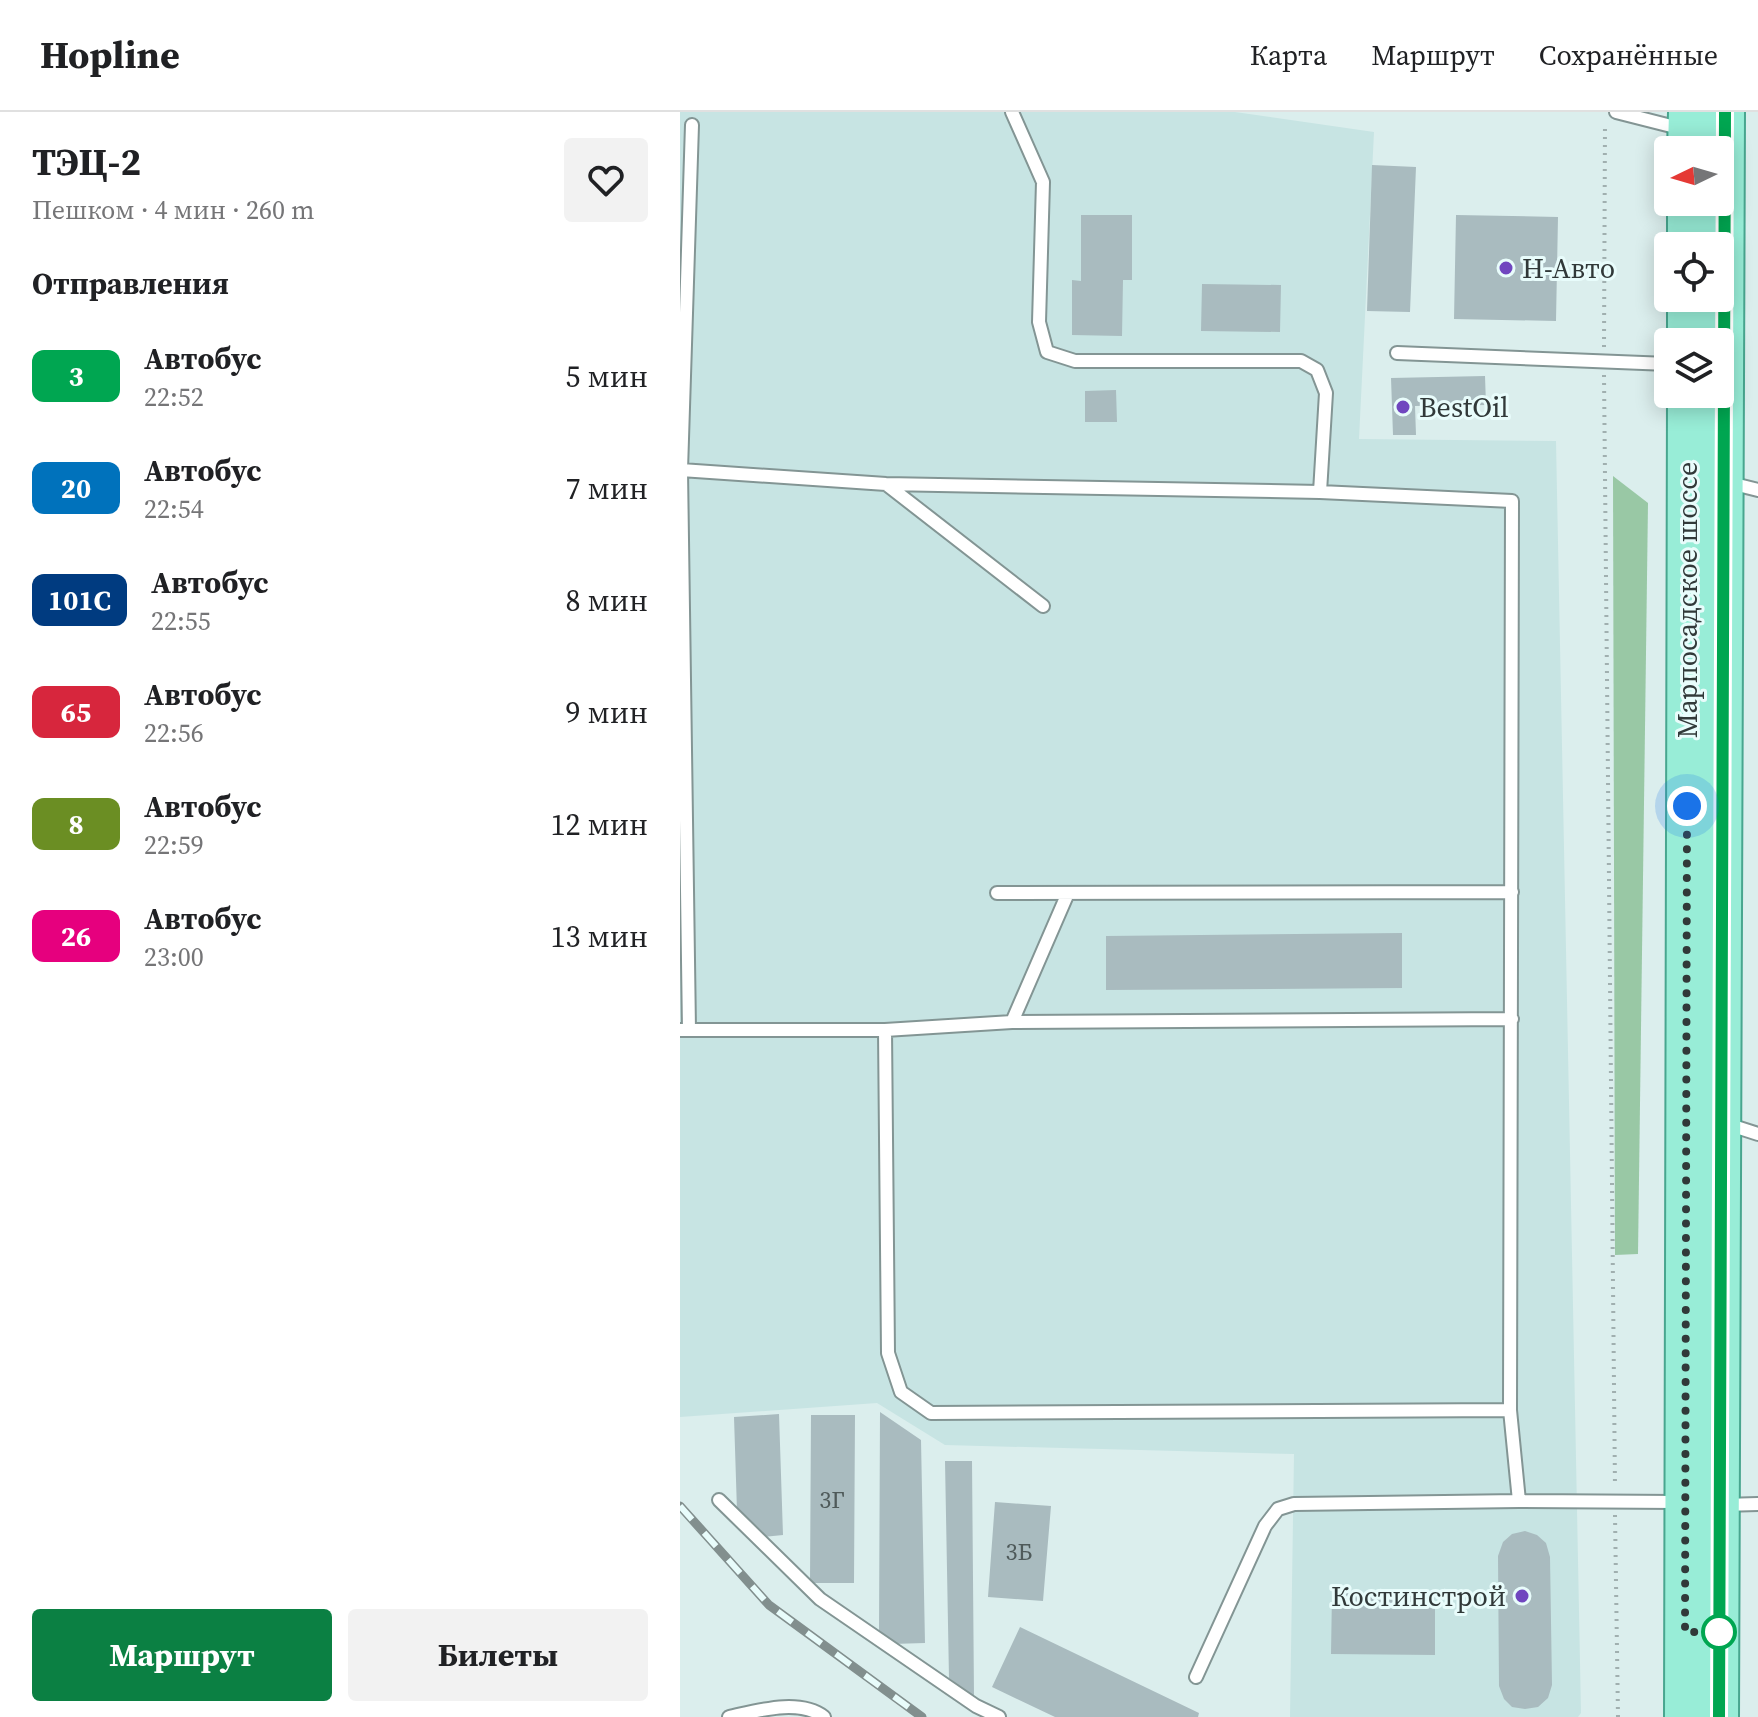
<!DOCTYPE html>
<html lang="ru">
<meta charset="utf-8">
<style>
:root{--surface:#fff;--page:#f2f2f2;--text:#202124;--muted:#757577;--line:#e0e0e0;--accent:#0b8043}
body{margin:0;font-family:"Source Serif 4",serif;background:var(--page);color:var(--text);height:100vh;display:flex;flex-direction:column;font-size:30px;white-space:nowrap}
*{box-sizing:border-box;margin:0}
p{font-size:26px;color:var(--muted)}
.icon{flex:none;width:44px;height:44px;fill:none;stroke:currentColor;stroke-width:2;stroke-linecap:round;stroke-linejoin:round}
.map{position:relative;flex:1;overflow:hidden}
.drawer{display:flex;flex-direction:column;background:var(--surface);width:680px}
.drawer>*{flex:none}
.badge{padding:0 16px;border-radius:12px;font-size:28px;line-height:52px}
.needle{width:52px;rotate:265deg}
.buttons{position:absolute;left:974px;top:24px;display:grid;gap:16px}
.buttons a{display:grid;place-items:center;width:80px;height:80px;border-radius:8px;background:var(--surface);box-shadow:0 4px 20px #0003;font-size:40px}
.you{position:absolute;width:40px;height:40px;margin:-20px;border:6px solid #fff;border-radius:50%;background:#1a73e8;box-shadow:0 0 0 12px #1a73e833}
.map>.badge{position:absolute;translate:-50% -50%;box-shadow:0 0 0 4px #fff}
h2{padding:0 32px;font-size:30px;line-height:72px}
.round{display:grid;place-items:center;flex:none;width:84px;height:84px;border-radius:8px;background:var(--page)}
.head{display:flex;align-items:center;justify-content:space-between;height:136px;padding:0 32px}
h1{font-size:38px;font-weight:700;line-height:60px}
.cta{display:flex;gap:16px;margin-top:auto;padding:16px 32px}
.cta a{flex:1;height:92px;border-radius:8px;background:var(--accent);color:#fff;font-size:32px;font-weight:700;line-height:92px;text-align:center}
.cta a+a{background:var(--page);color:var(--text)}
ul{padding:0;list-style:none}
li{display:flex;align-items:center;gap:24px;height:112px;padding:0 32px}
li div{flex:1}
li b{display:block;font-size:30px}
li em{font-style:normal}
li .badge{min-width:88px;font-weight:700;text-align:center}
header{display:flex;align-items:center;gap:48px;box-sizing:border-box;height:112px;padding:0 40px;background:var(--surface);border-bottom:2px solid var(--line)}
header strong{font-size:38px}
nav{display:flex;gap:44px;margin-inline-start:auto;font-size:28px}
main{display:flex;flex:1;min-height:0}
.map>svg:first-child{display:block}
</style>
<header>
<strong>Hopline</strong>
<nav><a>Карта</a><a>Маршрут</a><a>Сохранённые</a></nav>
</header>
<main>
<section class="drawer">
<div class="head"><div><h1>ТЭЦ-2</h1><p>Пешком · 4 мин · 260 m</p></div><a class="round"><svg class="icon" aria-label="heart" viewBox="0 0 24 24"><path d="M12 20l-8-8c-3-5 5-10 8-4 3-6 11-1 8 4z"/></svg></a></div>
<h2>Отправления</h2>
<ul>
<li><span class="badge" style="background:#00a651;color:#fff">3</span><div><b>Автобус</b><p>22:52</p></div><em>5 мин</em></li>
<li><span class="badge" style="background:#0072bc;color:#fff">20</span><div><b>Автобус</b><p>22:54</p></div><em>7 мин</em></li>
<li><span class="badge" style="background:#003b80;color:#fff">101С</span><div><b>Автобус</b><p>22:55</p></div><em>8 мин</em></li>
<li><span class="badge" style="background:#d7263d;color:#fff">65</span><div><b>Автобус</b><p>22:56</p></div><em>9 мин</em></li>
<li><span class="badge" style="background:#6b8e23;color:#fff">8</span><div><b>Автобус</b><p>22:59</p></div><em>12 мин</em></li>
<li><span class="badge" style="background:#e6007e;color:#fff">26</span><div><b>Автобус</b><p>23:00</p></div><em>13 мин</em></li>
</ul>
<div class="cta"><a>Маршрут</a><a>Билеты</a></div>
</section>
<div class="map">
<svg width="1078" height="1605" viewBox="0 0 1078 1605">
<rect width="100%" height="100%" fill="#dbeeed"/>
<path fill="#c7e4e3" d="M 0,0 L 555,0 L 694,20 L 679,327 L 876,329 L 901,1601 L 898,1605 L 610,1605 L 614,1342 L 265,1333 L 197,1291 L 0,1305 Z"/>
<path fill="#99c8a5" d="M 933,364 L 968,391 L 958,1142 L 935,1143 Z"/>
<path fill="#a9bbbf" d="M 692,53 L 736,55 L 730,200 L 687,199 Z
M 401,103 L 452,103 L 452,168 L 443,168 L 442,224 L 392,223 L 392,168 L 401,169 Z
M 776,103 L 878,105 L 876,209 L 774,207 Z
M 522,172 L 601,173 L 600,220 L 521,219 Z
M 805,264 L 806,293 L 735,294 L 736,323 L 713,323 L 711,266 Z
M 436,278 L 437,310 L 405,310 L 405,279 Z
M 722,821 L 722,876 L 426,878 L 426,824 Z
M 200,1300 L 241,1328 L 245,1531 L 212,1532 L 199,1522 Z
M 99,1302 L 103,1423 L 83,1425 L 57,1399 L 54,1305 Z
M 131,1303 L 175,1303 L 174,1471 L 130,1471 Z
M 265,1349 L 292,1349 L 294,1585 L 269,1566 Z
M 315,1390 L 371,1394 L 363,1489 L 308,1485 Z
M 845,1419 L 857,1423 L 866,1431 L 870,1445 L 872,1573 L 868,1586 L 858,1595 L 845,1597 L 832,1595 L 824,1587 L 819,1574 L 818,1444 L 823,1430 L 832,1422 Z
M 652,1481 L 755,1482 L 755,1543 L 651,1542 Z
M 340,1515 L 519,1601 L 518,1605 L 375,1605 L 312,1575 Z"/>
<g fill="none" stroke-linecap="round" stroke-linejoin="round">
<defs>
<path id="lane" d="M 332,0 L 363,70 L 359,210 L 367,240 L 395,249 L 621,249 L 637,258 L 646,281 L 640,380
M 936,0 L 1003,17
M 717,241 L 988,252
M 1,358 L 206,372 L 640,380 L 832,389 L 830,1298 L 839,1389
M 1050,371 L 1078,378
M 206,372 L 363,494
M 317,781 L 832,780
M 332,910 L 388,781
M 0,918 L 205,918 L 332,910 L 832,907
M 9,918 L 1,358 L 12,13
M 205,918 L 208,1241 L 221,1280 L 251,1301 L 830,1298
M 1047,1012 L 1078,1022
M 39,1388 L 140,1487 L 296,1594 L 319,1605
M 1043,1393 L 1078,1392
M 516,1565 L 585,1414 L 598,1397 L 614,1392 L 839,1389 L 998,1390
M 49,1605 C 77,1599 119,1586 144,1605"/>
<path id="primary" d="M 1007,38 L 1008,0
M 1007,134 L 1007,90
M 1007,230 L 1007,186
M 1004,1605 L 1007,282
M 1039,1605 L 1045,0"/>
</defs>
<use href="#lane" stroke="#839594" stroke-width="16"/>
<use href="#primary" stroke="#48a68f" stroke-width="42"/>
<path stroke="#a0afaf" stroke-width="4" stroke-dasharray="2 6" stroke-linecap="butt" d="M 924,235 L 925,11
M 924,263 L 935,1375
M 935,1403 L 938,1605"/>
<use href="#lane" stroke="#fff" stroke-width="12"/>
<use href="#primary" stroke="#98edd7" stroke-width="38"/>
<defs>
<path id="rail" d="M 0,1394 L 89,1493 L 242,1605"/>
</defs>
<use href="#rail" stroke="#828f8e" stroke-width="9"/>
<use href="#rail" stroke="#e8fcfb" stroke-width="6" stroke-dasharray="18" stroke-linecap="butt"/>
</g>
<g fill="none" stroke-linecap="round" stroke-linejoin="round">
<defs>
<path id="line" d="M 1039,1605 L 1045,0"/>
</defs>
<use href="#line" stroke="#fff" stroke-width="18"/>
<use href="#line" stroke="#00a651" stroke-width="12"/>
<path stroke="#313939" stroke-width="8" stroke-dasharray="0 14.4" d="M 1007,694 L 1005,1520 L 1039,1520"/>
</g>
<g fill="#7046bf" stroke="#e8fcfb" stroke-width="3">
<circle cx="826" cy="156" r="8"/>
<circle cx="723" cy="295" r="8"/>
<circle cx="842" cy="1484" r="8"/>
</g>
<circle fill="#fff" stroke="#00a651" stroke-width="4" cx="1039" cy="1520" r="16"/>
<g text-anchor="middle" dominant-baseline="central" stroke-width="6" stroke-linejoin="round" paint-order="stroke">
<g font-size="24" fill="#4f5a5a">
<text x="152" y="1387">3Г</text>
<text x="339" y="1439">3Б</text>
</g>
<g font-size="28" fill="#313939" stroke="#e8fcfb" text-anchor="start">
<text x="842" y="156">Н-Авто</text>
<text x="739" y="295">BestOil</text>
<text x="826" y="1484" text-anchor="end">Костинстрой</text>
</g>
<g font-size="28" fill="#313939" stroke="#e8fcfb">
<text transform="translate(1007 488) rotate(-90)">Марпосадское шоссе</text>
</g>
</g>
</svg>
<div class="buttons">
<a><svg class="needle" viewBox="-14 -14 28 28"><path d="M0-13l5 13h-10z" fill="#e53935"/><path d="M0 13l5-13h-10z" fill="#757577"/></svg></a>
<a><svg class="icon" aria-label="locate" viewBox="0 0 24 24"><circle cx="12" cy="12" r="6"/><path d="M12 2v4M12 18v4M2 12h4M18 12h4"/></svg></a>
<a><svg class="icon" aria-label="layers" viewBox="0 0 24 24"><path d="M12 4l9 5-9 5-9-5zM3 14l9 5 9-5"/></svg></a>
</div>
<div class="you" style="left:1007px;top:694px"></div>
</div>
</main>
